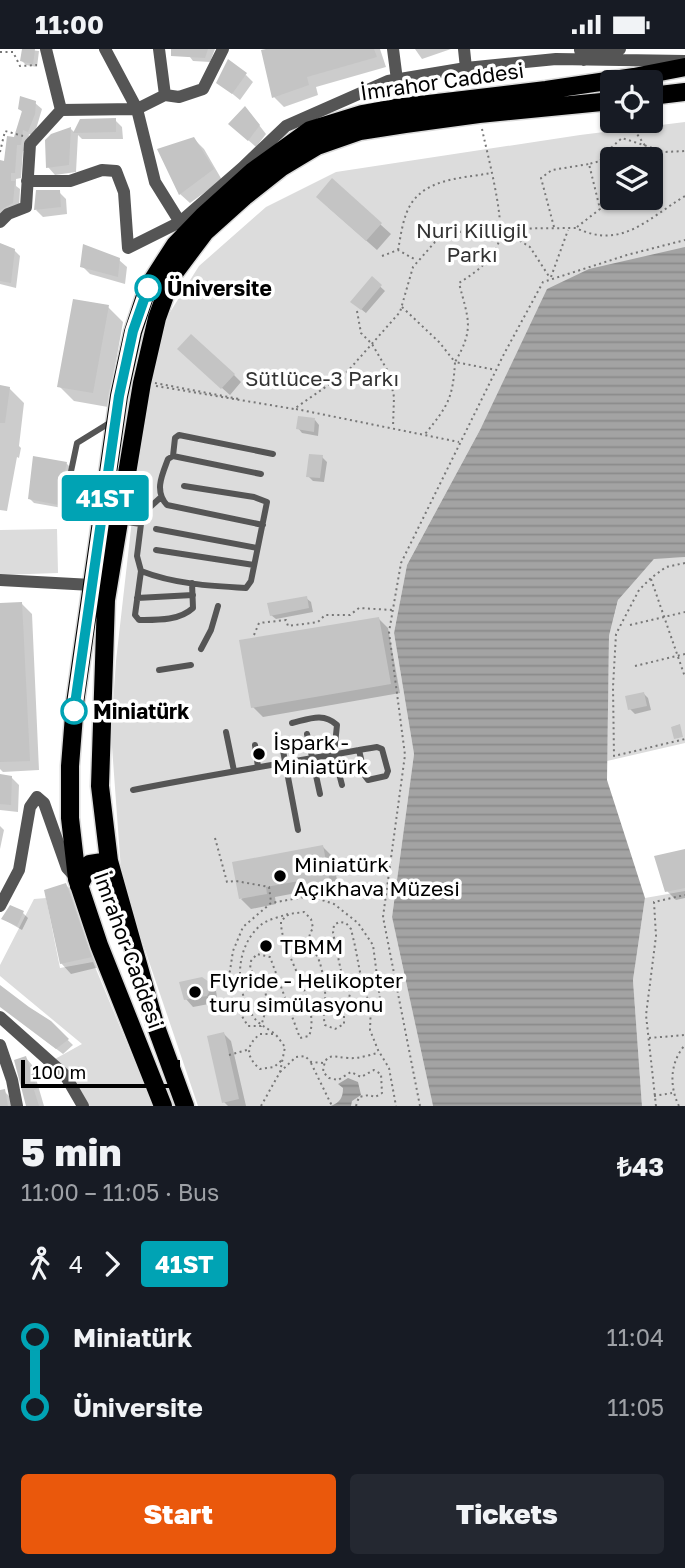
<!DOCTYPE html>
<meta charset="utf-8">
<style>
:root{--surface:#171b24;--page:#242831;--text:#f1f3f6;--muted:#9ea1a6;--accent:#ea580c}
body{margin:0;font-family:"Golos Text",sans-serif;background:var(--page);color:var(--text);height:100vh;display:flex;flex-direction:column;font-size:26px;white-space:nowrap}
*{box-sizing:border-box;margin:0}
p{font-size:23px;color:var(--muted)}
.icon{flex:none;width:38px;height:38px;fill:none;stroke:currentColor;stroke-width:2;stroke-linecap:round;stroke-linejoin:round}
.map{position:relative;height:1057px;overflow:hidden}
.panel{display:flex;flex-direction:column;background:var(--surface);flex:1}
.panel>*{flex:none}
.badge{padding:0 14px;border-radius:5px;font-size:24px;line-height:46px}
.tools{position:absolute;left:600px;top:21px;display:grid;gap:14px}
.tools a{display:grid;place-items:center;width:63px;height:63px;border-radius:7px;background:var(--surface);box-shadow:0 2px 5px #0004;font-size:35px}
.scale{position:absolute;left:21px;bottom:18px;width:159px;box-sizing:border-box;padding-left:7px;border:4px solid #000;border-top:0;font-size:19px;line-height:24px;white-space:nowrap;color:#000;-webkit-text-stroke:5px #fff;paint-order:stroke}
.map>.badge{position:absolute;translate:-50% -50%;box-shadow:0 0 0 4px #fff}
.legs{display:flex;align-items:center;gap:10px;height:77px;padding:0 21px;font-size:23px}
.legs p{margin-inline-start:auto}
.head{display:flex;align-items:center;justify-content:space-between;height:119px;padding:0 21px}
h1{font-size:38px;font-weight:800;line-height:52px}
.cta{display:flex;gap:14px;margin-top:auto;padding:14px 21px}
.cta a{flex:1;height:80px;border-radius:7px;background:var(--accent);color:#fff;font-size:28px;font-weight:800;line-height:80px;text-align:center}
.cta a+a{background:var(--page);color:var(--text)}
ul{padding:0 21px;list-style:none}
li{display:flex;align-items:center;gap:24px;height:70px;font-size:26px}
li i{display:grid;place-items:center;width:10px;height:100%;margin:0 9px;background:currentColor}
li i::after{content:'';width:18px;height:18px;margin:-9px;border:5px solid;border-radius:50%;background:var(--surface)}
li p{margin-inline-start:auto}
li:first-child i{background:linear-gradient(#0000 50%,currentColor 0)}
li:last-child i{background:linear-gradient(currentColor 50%,#0000 0)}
.status{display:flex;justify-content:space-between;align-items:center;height:49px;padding:0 35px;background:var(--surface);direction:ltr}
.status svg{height:19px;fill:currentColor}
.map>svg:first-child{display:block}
</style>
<div class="status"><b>11:00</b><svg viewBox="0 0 49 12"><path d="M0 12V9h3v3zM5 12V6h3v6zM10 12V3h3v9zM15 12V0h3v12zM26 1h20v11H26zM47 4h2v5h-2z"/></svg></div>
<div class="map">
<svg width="685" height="1057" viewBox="0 0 685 1057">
<defs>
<pattern id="water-rules" width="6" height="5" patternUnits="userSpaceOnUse" patternTransform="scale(1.75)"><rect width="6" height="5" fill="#a3a3a3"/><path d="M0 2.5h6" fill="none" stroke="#8b8b8b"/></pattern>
</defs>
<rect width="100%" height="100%" fill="#fff"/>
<path fill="#dcdcdc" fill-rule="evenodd" d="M 685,73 L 685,198 L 481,379 L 407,516 L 394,584 L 414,705 L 392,868 L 433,1057 L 198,1057 L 140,886 L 121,821 L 111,684 L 116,612 L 145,356 L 167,268 L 199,217 L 266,158 L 336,123 L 580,86 ZM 612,110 L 651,110 L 651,149 L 612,149 Z
M 57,480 L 58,524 L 0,526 L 0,481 Z
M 685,508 L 685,694 L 607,712 L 609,587 L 619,548 L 655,509 Z
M 685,842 L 685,1057 L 642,1057 L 633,931 L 645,849 Z
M 46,849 L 60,919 L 93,913 L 153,1057 L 85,1057 L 55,1010 L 82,995 L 0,927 L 0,916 L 34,850 Z"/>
<path fill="url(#water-rules)" d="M 685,198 L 685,508 L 654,510 L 618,551 L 609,587 L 607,731 L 645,849 L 633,931 L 642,1057 L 433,1057 L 392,868 L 414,705 L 394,584 L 407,516 L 481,379 L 547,240 L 589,220 Z
M 348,1029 L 358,1033 L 361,1046 L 352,1052 L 351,1057 L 331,1057 C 340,1053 343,1049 343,1039 L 338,1035 Z"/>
<path fill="#0003" d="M 23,0 L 39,2 L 37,18 L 26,16 L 22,12 Z
M 184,0 L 215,0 L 210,13 L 193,12 Z
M 274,0 L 380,0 L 386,18 L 316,38 L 318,46 L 284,58 L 274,48 Z
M 415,0 L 451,0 L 422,10 Z
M 246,26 L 253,33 L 240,51 L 218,33 Z
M 35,54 L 42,60 L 34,87 L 29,85 L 27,101 L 23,102 L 21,129 L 16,130 L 16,137 L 20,140 L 19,159 L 0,167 L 0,113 L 5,114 L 15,90 L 23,64 L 20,60 Z
M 252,67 L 266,85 L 256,98 L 238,82 Z
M 81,71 L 115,71 L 122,78 L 123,90 L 82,90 L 78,86 L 76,123 L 55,126 L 48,118 L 71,80 L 75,84 Z
M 194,90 L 204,100 L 222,131 L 190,154 L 180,145 Z
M 332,132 L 391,185 L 377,201 L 328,158 Z
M 59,143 L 66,150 L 67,165 L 43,168 L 36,161 Z
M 0,196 L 14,201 L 20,207 L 16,239 L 0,235 Z
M 119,211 L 127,218 L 125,235 L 90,225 L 82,217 Z
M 372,230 L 385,242 L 366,264 L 357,257 Z
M 108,258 L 123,273 L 108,358 L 74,352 L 59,337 Z
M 187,308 L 234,326 L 241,333 L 230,346 Z
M 0,338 L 9,339 L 24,354 L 19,397 L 21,399 L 19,409 L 17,408 L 7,462 L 0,461 Z
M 315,371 L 319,376 L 318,387 L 302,384 L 298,379 Z
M 322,408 L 327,413 L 324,433 L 313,432 L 308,427 Z
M 66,414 L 70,418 L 67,437 L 71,444 L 68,460 L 34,454 L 30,450 Z
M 306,549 L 311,553 L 313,563 L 276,570 L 271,566 Z
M 22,555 L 32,565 L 39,721 L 3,723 L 0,720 L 0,556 Z
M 378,569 L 388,579 L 400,644 L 263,668 L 253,658 Z
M 644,645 L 648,649 L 651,661 L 635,665 L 630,660 Z
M 0,727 L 12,729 L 19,736 L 18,763 L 0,761 Z
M 0,777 L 4,781 L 0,800 Z
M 323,798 L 333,808 L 339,843 L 312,848 L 307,842 L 275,848 L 276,855 L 251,860 L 241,850 Z
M 685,802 L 685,849 L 676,851 L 667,842 Z
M 66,836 L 76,846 L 100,918 L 71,925 L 61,914 Z
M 23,864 L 28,869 L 22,881 L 3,870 Z
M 208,934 L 216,942 L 217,948 L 214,954 L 193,958 L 186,950 Z
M 0,939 L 49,973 L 73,996 L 63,1005 L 0,957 Z
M 224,985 L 231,992 L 246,1057 L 228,1057 L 224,1053 Z
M 26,1009 L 32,1016 L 44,1057 L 27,1057 Z
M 4,1042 L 11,1049 L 13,1057 L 0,1057 L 0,1043 Z"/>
<path fill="#c4c4c4" d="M 22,0 L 35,0 L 33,15 L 20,12 Z
M 171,0 L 208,0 L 205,9 L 171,7 Z
M 266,0 L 374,0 L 377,8 L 307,28 L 309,36 L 272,49 L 261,1 Z
M 228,10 L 247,24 L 232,45 L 216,34 Z
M 20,47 L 36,52 L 35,65 L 28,83 L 23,81 L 21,96 L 17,96 L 15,124 L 11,124 L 11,132 L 15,132 L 13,154 L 0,161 L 0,111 L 4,112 L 7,87 L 14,88 L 22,62 L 18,60 Z
M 245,57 L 260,76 L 248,92 L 228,75 Z
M 116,69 L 116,83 L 73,84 L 80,70 Z
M 71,78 L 69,116 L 46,119 L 45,91 L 51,85 Z
M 194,88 L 214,120 L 179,146 L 157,100 Z
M 332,129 L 382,174 L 366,192 L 316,148 Z
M 36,141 L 60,141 L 61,158 L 34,161 Z
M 0,194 L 15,200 L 11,234 L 0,232 Z
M 83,195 L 120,209 L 118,228 L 80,218 Z
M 372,227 L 382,236 L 361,261 L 350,253 Z
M 73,250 L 109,256 L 93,344 L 57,338 Z
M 191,285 L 235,325 L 221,340 L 177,300 Z
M 0,336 L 10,338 L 5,374 L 0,374 Z
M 298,367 L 315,369 L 314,383 L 296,380 Z
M 309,405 L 323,406 L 320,429 L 306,428 Z
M 33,407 L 67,413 L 63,431 L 67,439 L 64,457 L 28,450 Z
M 307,547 L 309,559 L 270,567 L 267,554 Z
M 22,553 L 30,712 L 0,713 L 0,554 Z
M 379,568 L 391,635 L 251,659 L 239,591 Z
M 644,643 L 647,657 L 628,661 L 625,647 Z
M 680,675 L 683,688 L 674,690 L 671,678 Z
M 0,725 L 12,727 L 11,756 L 0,755 Z
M 323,796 L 330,834 L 301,839 L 299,832 L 266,838 L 267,845 L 239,850 L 232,813 Z
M 685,800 L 685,839 L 665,843 L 654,807 Z
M 66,834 L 92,908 L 60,915 L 44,841 Z
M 10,856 L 24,862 L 17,877 L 1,870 Z
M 202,928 L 209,933 L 211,940 L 207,947 L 184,951 L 179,933 Z
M 0,936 L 29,958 L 51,972 L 69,990 L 56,1000 L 0,958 Z
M 224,983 L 239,1050 L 222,1054 L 207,987 Z
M 26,1007 L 37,1040 L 34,1041 L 39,1057 L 26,1057 L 14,1011 Z
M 5,1040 L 8,1057 L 0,1057 L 0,1041 Z"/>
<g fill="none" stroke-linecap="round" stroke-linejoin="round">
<defs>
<path id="primary" d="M 651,47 L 685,43
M 79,837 L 90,815 L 109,812
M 163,1057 L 99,896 L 77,830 L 70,769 L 70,717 L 75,654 L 119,347 L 133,283 L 148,238 L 175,196 L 203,167 L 253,122 L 310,81 L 362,65 L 395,59 L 546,41 L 634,28 L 685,18
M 185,1057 L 155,975 L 109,812 L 100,737 L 106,551 L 142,334 L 157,269 L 172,227 L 205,183 L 244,148 L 282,118 L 317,97 L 360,82 L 405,75 L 479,65 L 612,52"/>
</defs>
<use href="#primary" stroke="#dbdbdb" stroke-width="21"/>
<path stroke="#777" stroke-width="2" stroke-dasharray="2 3.5" stroke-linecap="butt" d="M 0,3 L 13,3 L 20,17 L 37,16
M 628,72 L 646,98
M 482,80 C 487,104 505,170 499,192 C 493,211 475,224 459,234 C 468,270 475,279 455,313 L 496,321
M 0,103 L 5,82 L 23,87
M 554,178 L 541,129 L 552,121 L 589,115
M 577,178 L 600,160 L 589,115 L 600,112 L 603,106 L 622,89 L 665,103 L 685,102
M 501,180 L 530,198 L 550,229
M 398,201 C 401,186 403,165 413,152 C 430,129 465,129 491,124
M 382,207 L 398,201 L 416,211
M 551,228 L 568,181
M 402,258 L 439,293 L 455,313 C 453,349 448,357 425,385
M 357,262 L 361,284 L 372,295 L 389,324 L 394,348 L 393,378
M 155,334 L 239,350
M 156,337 L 294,360 L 347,323 L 400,263 L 413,218 L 435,193 L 467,180 L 576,179 C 622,201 647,170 685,147
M 296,360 L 459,393
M 685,514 L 666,518 L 651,529 L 639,541 L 616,585 L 613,638 L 614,707 L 685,690
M 651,530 L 685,628
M 630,576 L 685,563
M 254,586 L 259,574 L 286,571 L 288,577 L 318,573 L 325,566 L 350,566 L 359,559 L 392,561
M 635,617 L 685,605
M 215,789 L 227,833 L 236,832 L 269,838 L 271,853
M 371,955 L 380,950 L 373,896 L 358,874 L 334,855 L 310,847 L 271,854 L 243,878 L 233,902 L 229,928 L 232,951 L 248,977 L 261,977 C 270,950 269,942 250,920 L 251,912 L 257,905 L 270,908 L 300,989 L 309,987 C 322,955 280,904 281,872 L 289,865 L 304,863 L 311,870 L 313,879 C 303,895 315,899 320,914 C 322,922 325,933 325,942 C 326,954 322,964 325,976 L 335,980 L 344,975 L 344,966 L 350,945 L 341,922 L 333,884 L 334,876 L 339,873 L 346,874 L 351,880 L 355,897 L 364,944 L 371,955 L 370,981 L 378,1001 L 389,1019 L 396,1057
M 273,985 L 260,985 C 245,997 246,1008 260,1020 L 274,1018 L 282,1011
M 649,989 L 685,986
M 229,1006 L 247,1001
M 311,1014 L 332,1057
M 280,1023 L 296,1008 L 305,1007 L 311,1013 L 323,1014
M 654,1047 L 672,1044
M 261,1057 L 280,1023 L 285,998 C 282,994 278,988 275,985 C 266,978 257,975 251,964 C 234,936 236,896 262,875 C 269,870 280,868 288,865
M 356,1057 L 359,1048 L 369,1046 L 375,1048 L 382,1044 L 381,1025 L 374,1021 L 361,1028 L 351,1023 L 338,1031 L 329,1029 L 323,1023 C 325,1002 333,1008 348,1009 C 358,1010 369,1006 378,1004
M 420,1057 L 383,868 L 405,706 L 389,583 L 401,514 L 504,305 L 543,233 L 627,206 L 685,191
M 656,1057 L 646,966 L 656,887 L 654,853 L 685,846
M 679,1057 C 669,1037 670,1013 685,996"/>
<path stroke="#555" stroke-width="6" d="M 173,407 L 175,389 L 179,386 L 273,405
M 261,425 L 173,407 L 168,410 C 162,426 154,442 167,456 L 263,476
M 98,465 L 69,432 L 77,394 L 111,373
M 120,472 L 141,475 L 137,507 L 141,522 C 174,535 210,537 246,539 L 251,532 L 267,453 L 254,448 L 184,437
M 141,475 L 149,459 L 160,449
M 156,480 L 257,499
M 156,501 L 254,516
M 141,522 L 135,566 L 139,571 C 157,571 179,572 193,559 L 192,534
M 137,549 L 193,546
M 201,600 L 211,581 L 218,557
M 159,621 L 191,616
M 292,674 C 309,670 323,663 337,676 L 334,705 L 342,736
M 226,683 L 234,722
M 307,685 L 320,745
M 281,691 L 298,781
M 255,696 L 258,718
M 133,741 C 214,725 296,712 377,698 L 382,700 L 388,722 L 386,727 L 368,731 L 365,727 L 359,701"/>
<path stroke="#555" stroke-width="12" d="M 46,0 L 61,61
M 105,0 L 137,60 L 155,133 L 183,178
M 159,0 L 165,46
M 393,0 L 397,31
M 464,0 L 466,19
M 584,11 L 580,1 L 620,0
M 395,59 L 430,25
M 27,132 L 70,132 L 102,121 L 116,122 L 124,143 L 128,199 L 180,173 L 242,119 L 286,77 L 388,32 L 466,19 L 556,10 L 685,12
M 0,173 L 8,165 L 26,158 L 30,95 L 61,61 L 137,60 L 165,46 L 179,48 L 203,40 L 223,0
M 0,531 L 92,536
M 0,857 L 19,821 L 30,758 L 37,748 L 44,754 L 67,819 L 77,830
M 0,968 L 65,1026 L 83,1057
M 0,996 L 12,1031 L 17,1057"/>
<use href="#primary" stroke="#000" stroke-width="18"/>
</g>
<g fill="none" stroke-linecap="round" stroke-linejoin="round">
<defs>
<path id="line-1" d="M 74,662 L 119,347 L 133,282 L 148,239"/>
</defs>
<use href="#line-1" stroke="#fff" stroke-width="16"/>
<use href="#line-1" stroke="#00a3b4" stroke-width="10"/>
</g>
<g fill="#fff" stroke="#00a3b4" stroke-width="3.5">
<circle cx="148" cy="239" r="12"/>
<circle cx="74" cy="662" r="12"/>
</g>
<g fill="#000" stroke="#fff" stroke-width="2.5">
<circle cx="259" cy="705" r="7"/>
<circle cx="280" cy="827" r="7"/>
<circle cx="266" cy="897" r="7"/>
<circle cx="195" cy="943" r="7"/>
</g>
<g text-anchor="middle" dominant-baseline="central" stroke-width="7" stroke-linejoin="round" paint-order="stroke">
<g font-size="21" fill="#000" stroke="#fff">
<text transform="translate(442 32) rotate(-8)">İmrahor Caddesi</text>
<text transform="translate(129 901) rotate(70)">İmrahor Caddesi</text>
</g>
<g font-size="21" fill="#333" stroke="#fff">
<text x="472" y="181">Nuri Killigil<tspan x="472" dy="24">Parkı</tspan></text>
<text x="322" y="329">Sütlüce-3 Parkı</text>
</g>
<g font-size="21" font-weight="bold" fill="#000" stroke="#fff" text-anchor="start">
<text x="167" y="239">Üniversite</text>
<text x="93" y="662">Miniatürk</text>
</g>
<g font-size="21" fill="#000" stroke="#fff" text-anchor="start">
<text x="273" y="693">İspark -<tspan x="273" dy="24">Miniatürk</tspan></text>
<text x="294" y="815">Miniatürk<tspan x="294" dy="24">Açıkhava Müzesi</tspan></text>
<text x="280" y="897">TBMM</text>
<text x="209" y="931">Flyride - Helikopter<tspan x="209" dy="24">turu simülasyonu</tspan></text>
</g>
</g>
</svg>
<div class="tools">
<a><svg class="icon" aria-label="locate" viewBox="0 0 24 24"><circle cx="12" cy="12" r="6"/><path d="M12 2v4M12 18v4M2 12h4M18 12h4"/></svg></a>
<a><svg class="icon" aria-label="layers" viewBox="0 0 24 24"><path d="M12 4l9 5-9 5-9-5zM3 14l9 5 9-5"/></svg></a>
</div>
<div class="scale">100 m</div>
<b class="badge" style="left:105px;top:449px;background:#00a3b4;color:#fff">41ST</b>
</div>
<section class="panel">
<div class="head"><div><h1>5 min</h1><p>11:00 – 11:05 · Bus</p></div><b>₺43</b></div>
<div class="legs"><svg class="icon" aria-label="walk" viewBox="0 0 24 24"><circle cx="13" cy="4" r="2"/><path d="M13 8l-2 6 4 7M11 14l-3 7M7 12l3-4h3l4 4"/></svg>4<svg class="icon" aria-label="forward" viewBox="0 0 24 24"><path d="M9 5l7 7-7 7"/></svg><b class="badge" style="background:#00a3b4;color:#fff">41ST</b></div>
<ul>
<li><i style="color:#00a3b4"></i><b>Miniatürk</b><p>11:04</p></li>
<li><i style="color:#00a3b4"></i><b>Üniversite</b><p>11:05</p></li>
</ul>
<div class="cta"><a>Start</a><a>Tickets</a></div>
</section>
